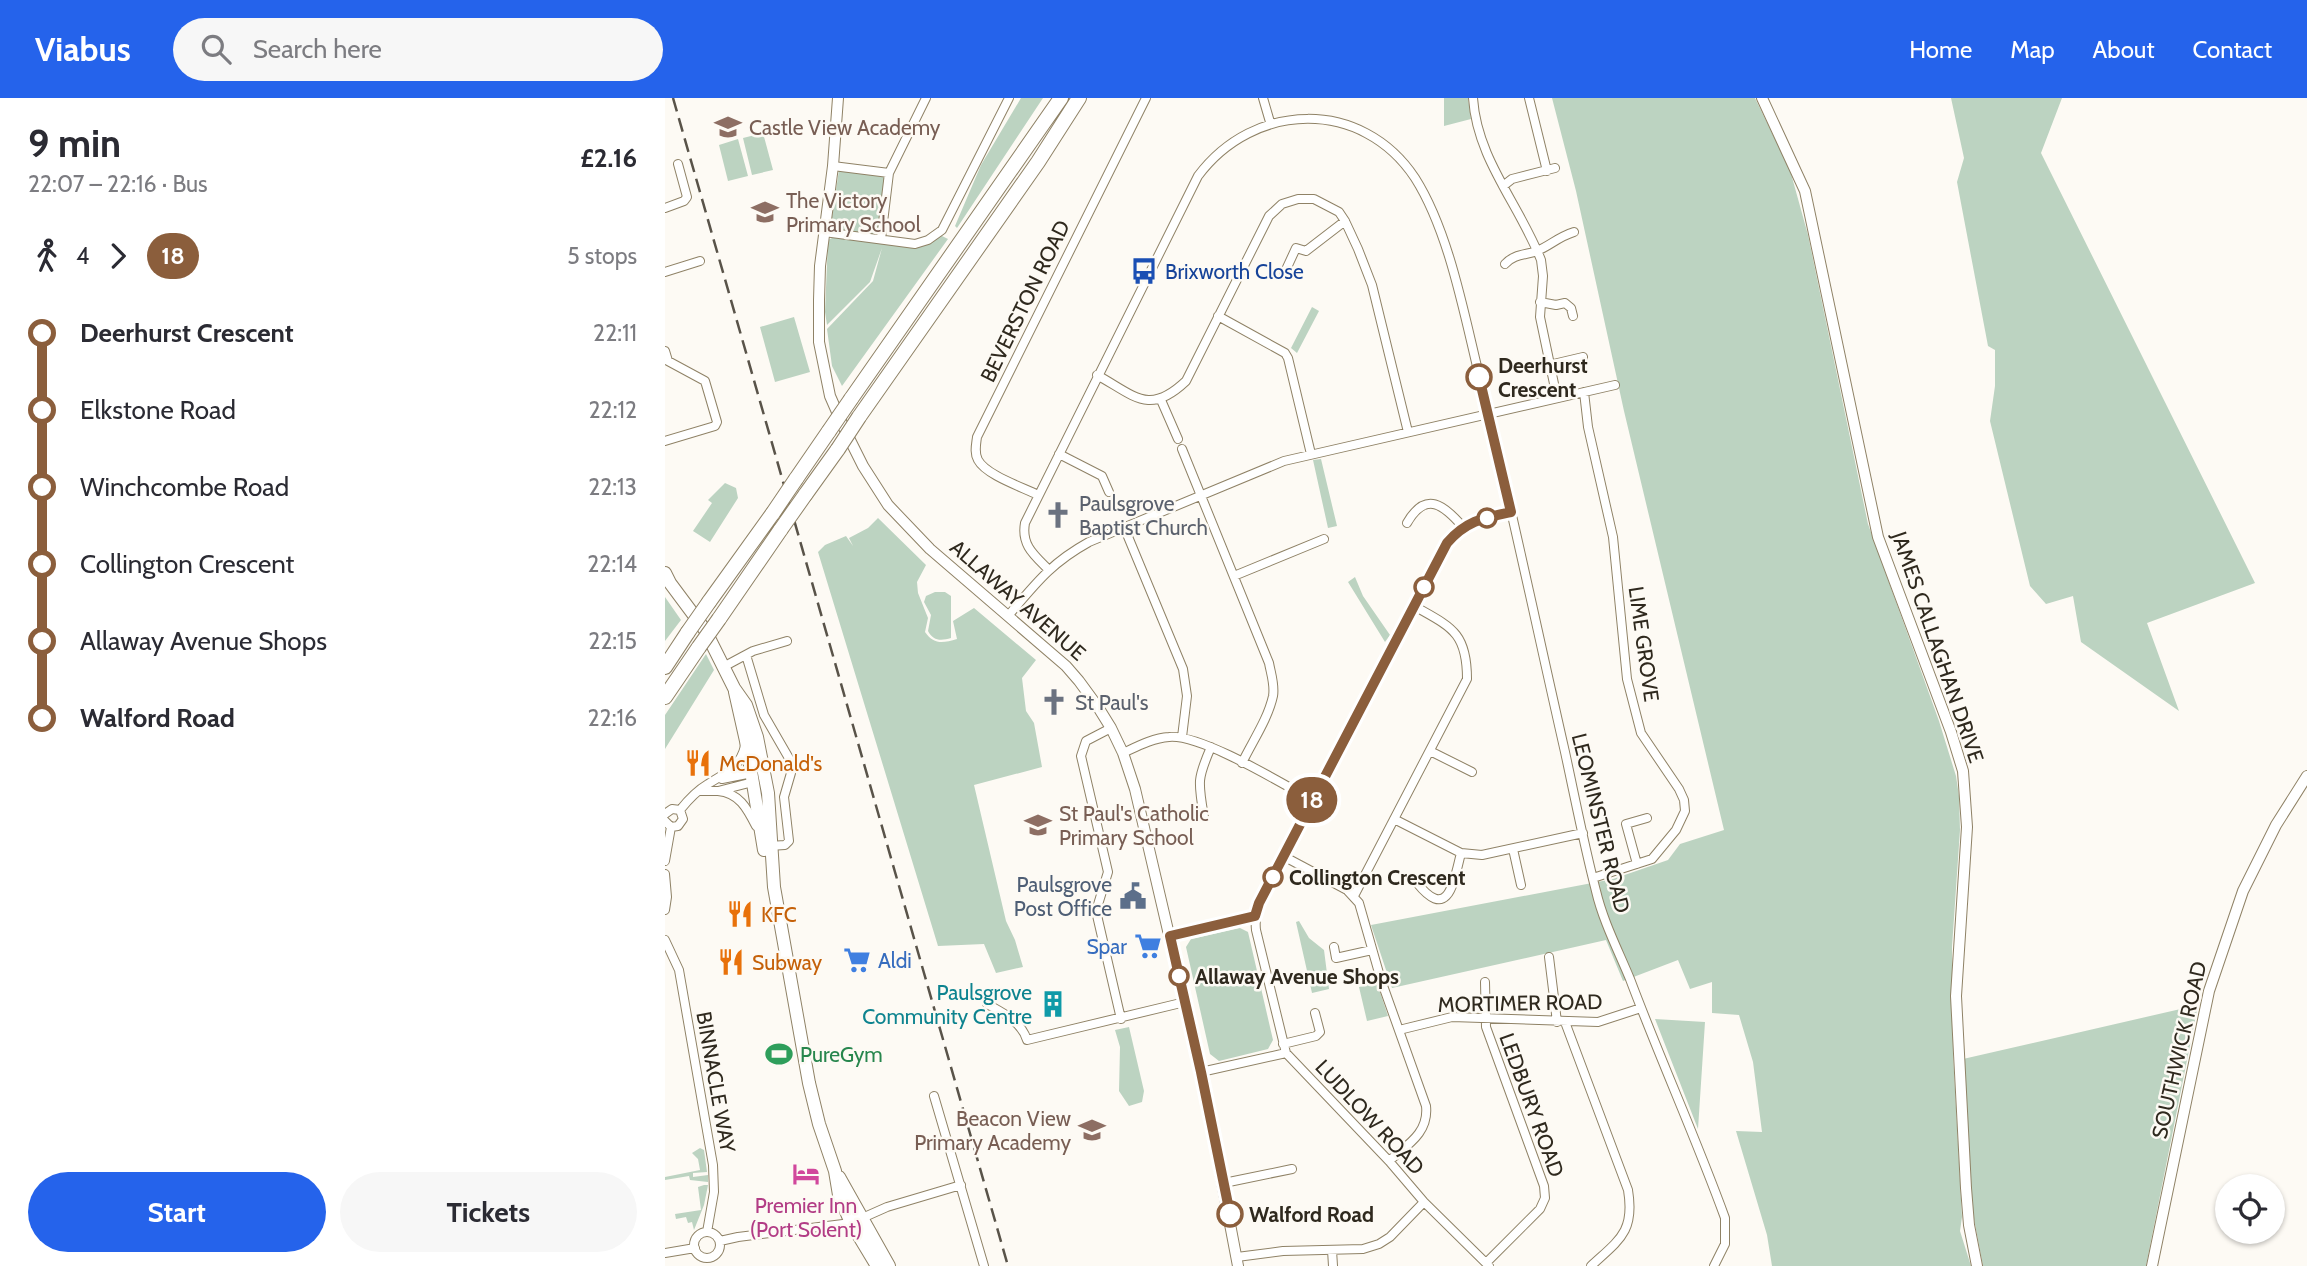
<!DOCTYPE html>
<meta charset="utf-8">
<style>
:root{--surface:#fff;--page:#f7f7f7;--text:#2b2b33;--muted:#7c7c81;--accent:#2563eb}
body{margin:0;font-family:Cabin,sans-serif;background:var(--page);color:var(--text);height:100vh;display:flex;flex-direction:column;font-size:26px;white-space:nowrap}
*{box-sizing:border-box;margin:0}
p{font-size:23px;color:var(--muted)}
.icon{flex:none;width:38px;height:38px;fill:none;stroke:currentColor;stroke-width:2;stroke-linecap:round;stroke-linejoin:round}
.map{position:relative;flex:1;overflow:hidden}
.side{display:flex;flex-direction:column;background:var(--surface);width:665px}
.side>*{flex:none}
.badge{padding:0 14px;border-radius:23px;font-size:24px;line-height:46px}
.fabs{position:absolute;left:1550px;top:1076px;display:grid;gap:14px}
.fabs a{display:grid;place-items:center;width:70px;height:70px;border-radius:50%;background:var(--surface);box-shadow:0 2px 5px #0004;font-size:35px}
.map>.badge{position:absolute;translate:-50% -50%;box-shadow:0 0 0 4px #fff}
.legs{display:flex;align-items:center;gap:10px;height:77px;padding:0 28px;font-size:23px}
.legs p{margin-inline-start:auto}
.head{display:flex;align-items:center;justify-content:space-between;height:119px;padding:0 28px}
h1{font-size:38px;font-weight:700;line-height:52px}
.button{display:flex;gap:14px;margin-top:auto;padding:14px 28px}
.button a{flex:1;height:80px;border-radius:42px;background:var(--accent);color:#fff;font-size:28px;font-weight:700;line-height:80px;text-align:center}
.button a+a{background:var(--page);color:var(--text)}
ul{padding:0 28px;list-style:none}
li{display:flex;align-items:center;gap:24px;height:77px;font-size:26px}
li i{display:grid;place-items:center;width:10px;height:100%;margin:0 9px;background:currentColor}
li i::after{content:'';width:18px;height:18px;margin:-9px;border:5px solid;border-radius:50%;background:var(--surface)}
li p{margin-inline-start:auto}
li:first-child i{background:linear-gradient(#0000 50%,currentColor 0)}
li:last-child i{background:linear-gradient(currentColor 50%,#0000 0)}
header{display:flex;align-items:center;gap:42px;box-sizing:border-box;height:98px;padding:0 35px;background:var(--accent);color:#fff}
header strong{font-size:33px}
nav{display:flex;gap:38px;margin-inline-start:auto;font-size:24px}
.search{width:490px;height:63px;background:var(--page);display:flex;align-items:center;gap:18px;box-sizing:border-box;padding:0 24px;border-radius:38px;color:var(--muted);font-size:26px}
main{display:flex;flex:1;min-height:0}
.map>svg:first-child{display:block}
</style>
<header>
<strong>Viabus</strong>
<div class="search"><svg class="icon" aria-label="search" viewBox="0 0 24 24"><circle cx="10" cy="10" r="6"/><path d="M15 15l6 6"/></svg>Search here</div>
<nav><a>Home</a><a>Map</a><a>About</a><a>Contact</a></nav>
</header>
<main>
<section class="side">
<div class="head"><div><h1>9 min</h1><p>22:07 – 22:16 · Bus</p></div><b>£2.16</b></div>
<div class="legs"><svg class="icon" aria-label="walk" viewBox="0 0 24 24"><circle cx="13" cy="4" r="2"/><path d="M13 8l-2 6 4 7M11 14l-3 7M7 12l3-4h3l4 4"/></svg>4<svg class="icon" aria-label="forward" viewBox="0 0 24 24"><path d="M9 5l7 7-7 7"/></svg><b class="badge" style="background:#8b5e3c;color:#fff">18</b><p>5 stops</p></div>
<ul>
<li><i style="color:#8b5e3c"></i><b>Deerhurst Crescent</b><p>22:11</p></li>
<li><i style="color:#8b5e3c"></i><span>Elkstone Road</span><p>22:12</p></li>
<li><i style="color:#8b5e3c"></i><span>Winchcombe Road</span><p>22:13</p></li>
<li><i style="color:#8b5e3c"></i><span>Collington Crescent</span><p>22:14</p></li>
<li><i style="color:#8b5e3c"></i><span>Allaway Avenue Shops</span><p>22:15</p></li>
<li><i style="color:#8b5e3c"></i><b>Walford Road</b><p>22:16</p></li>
</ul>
<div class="button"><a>Start</a><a>Tickets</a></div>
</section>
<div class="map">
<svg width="1642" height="1168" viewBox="0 0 1642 1168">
<rect width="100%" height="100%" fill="#fdfaf4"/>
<path fill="#bcd3c1" d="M 356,0 L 378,0 L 292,130 L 290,128 L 316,67 Z
M 779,0 L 803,0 L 806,21 L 779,28 Z
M 887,0 L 1090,0 L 1125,72 L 1143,137 L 1203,426 L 1274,623 L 1291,678 L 1294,698 L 1295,732 L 1287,849 L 1288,956 L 1297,1119 L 1295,1133 L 1306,1168 L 1107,1168 L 1102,1137 L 1071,1033 L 1097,1034 L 1088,964 L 1074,917 L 1047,915 L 1047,884 L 1025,891 L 1013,862 L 958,883 L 941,842 L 727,890 L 706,827 L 948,781 L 1003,762 L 1015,746 L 1059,732 L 959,313 L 911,93 Z
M 1286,0 L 1397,0 L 1376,55 L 1590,485 L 1482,525 L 1514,613 L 1416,544 L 1408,498 L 1381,506 L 1365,488 L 1325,323 L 1330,288 L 1330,252 L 1323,248 L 1292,84 L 1299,60 Z
M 98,35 L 108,72 L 87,77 L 78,40 Z
M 73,41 L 83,78 L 63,83 L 54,47 Z
M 174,72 L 218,78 L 220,81 L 212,138 L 165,132 Z
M 275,137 L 283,141 L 177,288 L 167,268 L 162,231 L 208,183 L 217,150 L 205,184 L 162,227 L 160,214 L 163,142 L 169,139 L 247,149 Z
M 647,209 L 654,213 L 632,255 L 626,250 Z
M 129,219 L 145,274 L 110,284 L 95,229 Z
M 656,361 L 672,428 L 663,430 L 648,362 Z
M 60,385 L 71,390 L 73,400 L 45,444 L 28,433 L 47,405 L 43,402 Z
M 213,420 L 261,467 L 252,484 L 253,495 L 263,520 L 260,534 C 269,547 278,545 292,541 L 288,523 L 309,510 L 371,562 L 357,580 L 361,613 L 369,625 L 377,669 L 309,687 L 341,823 L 350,842 L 358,869 L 331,875 L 319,846 L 273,848 L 153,454 L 160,447 L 181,438 L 188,448 L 184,440 L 203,430 Z
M 690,479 L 698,498 L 725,537 L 720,544 L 683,484 Z
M 270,494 L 280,494 L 286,498 L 286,540 C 276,543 268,543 263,533 L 266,517 L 259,504 L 261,498 Z
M 0,499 L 16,522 L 0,543 Z
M 41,556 L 49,572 L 0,651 L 0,617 Z
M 634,823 L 644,840 L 659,852 L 664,891 L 647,895 L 631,824 Z
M 575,830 L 583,834 L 608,942 L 603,951 L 554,963 L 545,956 L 521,849 L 526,841 Z
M 712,885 L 723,918 L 702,923 L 694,889 Z
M 1533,907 L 1481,1168 L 1318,1168 L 1304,1095 L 1298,961 Z
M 990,921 L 1040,924 L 1033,1031 Z
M 464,929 L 479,993 L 477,1004 L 464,1008 L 454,993 L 455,949 L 450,932 Z
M 35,1050 L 39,1052 L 42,1074 L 28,1075 L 28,1079 L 43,1077 L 43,1084 L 25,1082 L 24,1078 L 0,1082 L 0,1079 L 35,1072 L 33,1061 L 27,1055 Z
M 39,1087 L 43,1087 L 39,1107 L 29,1132 L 27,1124 L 23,1125 L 21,1119 L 11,1121 L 10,1116 L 36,1112 L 33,1089 Z"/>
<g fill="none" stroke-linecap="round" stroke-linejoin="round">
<defs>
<path id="street" d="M 598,0 L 605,24
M 808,0 C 812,61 854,106 876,162 L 878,178 L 875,219 L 892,300
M 864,0 L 882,73
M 168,68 L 224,75
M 838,88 L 847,81 L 890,70
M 0,110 L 19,103 L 22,99 L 13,66
M 159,134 L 250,146 L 263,142 L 277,132 L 344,0
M 216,141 L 224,75 L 261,0
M 840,166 C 849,156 861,157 872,153 C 886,147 893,139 909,134
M 0,174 L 35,163
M 619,176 L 631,150 L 641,153 L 680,123
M 875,204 L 891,207 L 900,205 L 906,210 L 908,218
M 553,218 L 620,255 L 623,260 L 646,356
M 0,253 L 3,263 L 40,283 L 52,324 L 50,328 L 0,343
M 884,267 L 918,259
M 432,277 C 470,298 484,318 521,283 L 604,118 L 617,106 L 633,101 L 649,101 L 674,114 L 680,123 L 693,151 L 707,187 L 743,334
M 919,294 L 923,329 L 948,439 L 962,581 L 976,635 L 1014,691 L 1019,702 L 1020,713 L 1011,732 L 987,761 L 928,780
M 496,302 L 513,341
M 517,351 L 604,565 C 606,576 610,587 608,598 C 603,621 587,644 577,665
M 394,356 L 437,378 L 444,394
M 373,397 C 357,389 321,377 313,362 C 309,355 311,347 312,339 L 481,0
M 742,425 C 761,392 779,407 798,429
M 459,429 L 518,571 L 522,598 L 517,639
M 383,471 C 369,457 356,447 360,425 L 533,78 C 589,3 697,0 750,80 C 785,135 800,221 816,285 C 846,407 872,531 900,654 C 910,700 919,747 931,793 C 938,823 953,852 965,881 C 995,961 1031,1040 1060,1120 L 1060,1146 L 1049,1168
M 569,478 L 659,441
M 343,518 C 371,485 386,465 424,444 L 619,363 L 950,287
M 81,557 L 99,617 L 125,662 L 126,675 L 119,699 L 124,743 L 120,747 L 104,748
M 60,568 L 88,553 L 122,543
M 446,630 L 421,643 L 416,658 L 443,774 L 431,813 L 456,921
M 765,653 L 807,674
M 458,655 C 473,648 488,640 504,639 C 536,636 616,685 647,702
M 57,681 L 87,675
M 34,693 L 53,693 L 88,684
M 53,693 C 74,695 82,710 91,728
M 15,712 C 23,702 31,693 43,686 C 60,675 75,670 80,648
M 0,716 L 7,711 L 15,712
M 539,719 C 533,684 532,681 546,649
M 729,721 L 796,755 L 817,757 L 918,735
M 0,723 L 6,729 L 13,728 L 18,721 L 15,712
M 848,751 L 856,787
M 618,758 L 682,792 L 694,805 L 716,882 L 761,1008 C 764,1035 742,1047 724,1063
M 0,763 L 6,729
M 972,766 L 961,726 L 982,720
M 0,776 L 2,799 L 0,812
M 752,785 C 784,825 789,782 796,755
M 689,798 L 802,581 C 802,534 786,529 749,508
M 504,838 L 590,818
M 0,842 L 14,872 L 48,1067 L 49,1094 L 42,1134
M 669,849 L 671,860 L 707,852
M 884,859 L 892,924
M 820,884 L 821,929 L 879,1088 L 880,1100 L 875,1111 L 821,1165
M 322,906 C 338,915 356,923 362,942 L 520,904
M 900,924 L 963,1092 C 970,1134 954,1142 926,1168
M 734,932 L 787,919 L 933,924 L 976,910
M 618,946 L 651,938 L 655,934 L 650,915
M 536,974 L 621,955
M 269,998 L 319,1168
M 559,1085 L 627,1071
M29 1147a13 13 0 1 1 26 0a13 13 0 1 1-26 0Z
M 55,1143 L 73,1139 L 186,1125 L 222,1109 L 296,1087
M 667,1152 L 668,1168
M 0,1155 L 30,1150
M 572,1159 L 618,1153 L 698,1151 L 714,1146 L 725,1139 L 759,1104
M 824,1168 L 759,1104 L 724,1063 L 621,955 L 591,832 C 588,805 606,782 618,758 L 782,445 C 801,423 818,421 846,414"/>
<path id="secondary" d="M 173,0 L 168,68 L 155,168 L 154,202 L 154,244 L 165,298 L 179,330 L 198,368 L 223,407 L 265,451 L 401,568 L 414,583 L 433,609 L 446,630 L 458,655 L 470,691 L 536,974 L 573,1168
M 1097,0 L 1140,93 L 1213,439 L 1286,634 L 1298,673 L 1302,729 L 1291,898 L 1301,1090 L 1304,1127 L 1312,1168
M 1487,1168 L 1544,893 L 1578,793 L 1611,727 L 1642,678"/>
<path id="primary" d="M 0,475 L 5,485 L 40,532 L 69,590 L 81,607 L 92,639 L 103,695 L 109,789 L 144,985 L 154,1026 L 170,1073 L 174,1097 L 186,1125 L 212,1168
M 70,594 L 81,643 L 99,752
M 174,1079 L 224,1168"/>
<path id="highway" d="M 186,301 L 396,0
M 194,319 L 373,64 L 414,0
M 131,381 L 164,333
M 140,397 L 173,351
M 44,504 L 108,415
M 54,521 L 116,431
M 0,569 L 23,534
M 0,599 L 34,549"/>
</defs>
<use href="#street" stroke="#8f8266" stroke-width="10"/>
<use href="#secondary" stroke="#8f8266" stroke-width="12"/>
<use href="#primary" stroke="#8f8266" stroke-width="14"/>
<use href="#highway" stroke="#8f8266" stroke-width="16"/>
<use href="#street" stroke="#fff" stroke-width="8"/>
<use href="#secondary" stroke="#fff" stroke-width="10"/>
<use href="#primary" stroke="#fff" stroke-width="12"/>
<use href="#highway" stroke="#fff" stroke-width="14"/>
<path stroke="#595349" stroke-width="2.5" stroke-dasharray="14 7" stroke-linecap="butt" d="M 8,0 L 343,1168"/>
<defs>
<path id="highway-bridge" d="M 164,333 L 186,301
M 173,351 L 194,319
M 108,415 L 131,381
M 116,431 L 140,397
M 23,534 L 44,504
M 34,549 L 54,521"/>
</defs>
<use href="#highway-bridge" stroke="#8f8266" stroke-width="16" stroke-linecap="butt"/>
<use href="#highway-bridge" stroke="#fff" stroke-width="14"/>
</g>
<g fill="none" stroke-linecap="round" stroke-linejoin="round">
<defs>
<path id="line-1" d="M 565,1116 L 536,974 L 505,838 L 590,818 L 594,805 L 782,445 C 801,423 818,420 846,414 L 814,279"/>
</defs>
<use href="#line-1" stroke="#fff" stroke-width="16"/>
<use href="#line-1" stroke="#8b5e3c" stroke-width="10"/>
</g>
<defs>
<symbol id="school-bare" viewBox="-9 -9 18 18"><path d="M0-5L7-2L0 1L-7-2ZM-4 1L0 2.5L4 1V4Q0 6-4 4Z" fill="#8d6e63" stroke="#fdfaf4" stroke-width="2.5" paint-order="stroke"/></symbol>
<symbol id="bus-bare" viewBox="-9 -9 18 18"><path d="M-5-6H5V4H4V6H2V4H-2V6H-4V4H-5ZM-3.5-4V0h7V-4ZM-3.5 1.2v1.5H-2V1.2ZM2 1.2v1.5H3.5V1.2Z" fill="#1a4fb4" stroke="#fdfaf4" stroke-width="2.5" paint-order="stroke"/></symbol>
<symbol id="church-bare" viewBox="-9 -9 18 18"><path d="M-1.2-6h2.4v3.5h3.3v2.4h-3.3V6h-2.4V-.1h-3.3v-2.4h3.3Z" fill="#6b7280" stroke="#fdfaf4" stroke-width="2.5" paint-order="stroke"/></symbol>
<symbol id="restaurant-bare" viewBox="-9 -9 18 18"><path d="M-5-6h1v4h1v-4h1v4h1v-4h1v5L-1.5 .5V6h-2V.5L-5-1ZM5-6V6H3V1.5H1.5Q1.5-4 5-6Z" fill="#e8710a" stroke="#fdfaf4" stroke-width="2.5" paint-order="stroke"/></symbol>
<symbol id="civic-bare" viewBox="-9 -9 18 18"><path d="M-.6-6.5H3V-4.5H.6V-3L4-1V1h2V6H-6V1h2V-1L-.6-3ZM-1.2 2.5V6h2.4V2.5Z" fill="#5c6f8a" stroke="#fdfaf4" stroke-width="2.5" paint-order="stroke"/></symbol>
<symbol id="supermarket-bare" viewBox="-9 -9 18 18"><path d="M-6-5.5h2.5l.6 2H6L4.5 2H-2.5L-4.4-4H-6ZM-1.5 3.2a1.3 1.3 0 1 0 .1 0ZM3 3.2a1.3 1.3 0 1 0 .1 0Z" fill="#3f7fe0" stroke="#fdfaf4" stroke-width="2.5" paint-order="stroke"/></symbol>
<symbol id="building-bare" viewBox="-9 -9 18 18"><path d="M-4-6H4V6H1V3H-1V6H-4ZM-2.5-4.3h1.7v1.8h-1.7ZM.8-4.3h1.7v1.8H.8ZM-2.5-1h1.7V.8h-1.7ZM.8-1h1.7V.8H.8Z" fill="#0f9aa8" stroke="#fdfaf4" stroke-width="2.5" paint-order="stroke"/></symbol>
<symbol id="stadium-bare" viewBox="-9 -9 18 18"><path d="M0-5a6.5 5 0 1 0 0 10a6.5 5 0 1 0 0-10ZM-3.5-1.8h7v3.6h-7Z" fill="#2e9e5b" stroke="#fdfaf4" stroke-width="2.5" paint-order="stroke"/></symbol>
<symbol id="hotel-bare" viewBox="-9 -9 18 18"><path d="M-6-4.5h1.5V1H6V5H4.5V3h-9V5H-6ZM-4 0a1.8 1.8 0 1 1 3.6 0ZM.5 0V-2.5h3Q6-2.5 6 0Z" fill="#d1479c" stroke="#fdfaf4" stroke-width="2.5" paint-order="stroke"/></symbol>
</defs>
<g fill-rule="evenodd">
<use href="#school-bare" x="44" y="10" width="38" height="38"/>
<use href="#school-bare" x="81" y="95" width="38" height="38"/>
<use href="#bus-bare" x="460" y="154" width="38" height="38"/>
<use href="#church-bare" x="374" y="398" width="38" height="38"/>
<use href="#church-bare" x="370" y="585" width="38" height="38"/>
<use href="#restaurant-bare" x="14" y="646" width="38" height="38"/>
<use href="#school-bare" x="354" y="708" width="38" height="38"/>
<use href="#civic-bare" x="449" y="779" width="38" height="38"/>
<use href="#restaurant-bare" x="56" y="797" width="38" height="38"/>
<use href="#supermarket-bare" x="464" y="829" width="38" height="38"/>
<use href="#supermarket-bare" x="173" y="843" width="38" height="38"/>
<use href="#restaurant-bare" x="47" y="845" width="38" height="38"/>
<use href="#building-bare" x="369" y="887" width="38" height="38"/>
<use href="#stadium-bare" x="95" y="937" width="38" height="38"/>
<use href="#school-bare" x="408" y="1013" width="38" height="38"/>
<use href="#hotel-bare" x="122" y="1057" width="38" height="38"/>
</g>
<g fill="#fff" stroke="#8b5e3c" stroke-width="3.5">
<circle cx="814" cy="279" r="12"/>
<circle cx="822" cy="420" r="9"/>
<circle cx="759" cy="489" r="9"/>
<circle cx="608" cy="779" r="9"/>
<circle cx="514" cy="878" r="9"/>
<circle cx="565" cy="1116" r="12"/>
</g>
<g text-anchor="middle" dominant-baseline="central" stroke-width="5" stroke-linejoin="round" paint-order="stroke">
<g font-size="21" fill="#785e54" stroke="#fdfaf4" text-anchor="start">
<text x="84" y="29">Castle View Academy</text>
<text x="121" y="102">The Victory<tspan x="121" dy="24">Primary School</tspan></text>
<text x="394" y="715">St Paul's Catholic<tspan x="394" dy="24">Primary School</tspan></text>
<text x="406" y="1020" text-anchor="end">Beacon View<tspan x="406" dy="24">Primary Academy</tspan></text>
</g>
<g font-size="21" fill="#164399" stroke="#fdfaf4" text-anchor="start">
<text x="500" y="173">Brixworth Close</text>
</g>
<g font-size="21" fill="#2f291e" stroke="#fdfaf4">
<text transform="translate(360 203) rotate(-64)">BEVERSTON ROAD</text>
<text transform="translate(353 502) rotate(41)">ALLAWAY AVENUE</text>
<text transform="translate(979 546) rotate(82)">LIME GROVE</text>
<text transform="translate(1273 549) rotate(71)">JAMES CALLAGHAN DRIVE</text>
<text transform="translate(936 725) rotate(76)">LEOMINSTER ROAD</text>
<text transform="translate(855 905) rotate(-1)">MORTIMER ROAD</text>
<text transform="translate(1514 952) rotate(-77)">SOUTHWICK ROAD</text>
<text transform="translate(51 984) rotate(80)">BINNACLE WAY</text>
<text transform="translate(867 1007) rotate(70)">LEDBURY ROAD</text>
<text transform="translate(705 1019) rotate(47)">LUDLOW ROAD</text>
</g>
<g font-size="21" font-weight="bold" fill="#2f291e" stroke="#fdfaf4" text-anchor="start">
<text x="833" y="267">Deerhurst<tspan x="833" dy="24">Crescent</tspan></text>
<text x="624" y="779">Collington Crescent</text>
<text x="530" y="878">Allaway Avenue Shops</text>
<text x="584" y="1116">Walford Road</text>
</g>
<g font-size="21" fill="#5b616d" stroke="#fdfaf4" text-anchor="start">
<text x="414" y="405">Paulsgrove<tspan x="414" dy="24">Baptist Church</tspan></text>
<text x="410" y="604">St Paul's</text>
</g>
<g font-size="21" fill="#c56008" stroke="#fdfaf4" text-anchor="start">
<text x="54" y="665">McDonald's</text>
<text x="96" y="816">KFC</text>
<text x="87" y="864">Subway</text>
</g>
<g font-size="21" fill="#4e5e75" stroke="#fdfaf4" text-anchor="end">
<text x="447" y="786">Paulsgrove<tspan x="447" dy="24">Post Office</tspan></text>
</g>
<g font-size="21" fill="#366cbe" stroke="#fdfaf4" text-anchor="end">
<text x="462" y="848">Spar</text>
<text x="213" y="862" text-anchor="start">Aldi</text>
</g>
<g font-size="21" fill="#0d838f" stroke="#fdfaf4" text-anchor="end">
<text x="367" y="894">Paulsgrove<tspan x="367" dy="24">Community Centre</tspan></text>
</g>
<g font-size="21" fill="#27864d" stroke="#fdfaf4" text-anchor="start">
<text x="135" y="956">PureGym</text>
</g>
<g font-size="21" fill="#b23c85" stroke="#fdfaf4">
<text x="141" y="1107">Premier Inn<tspan x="141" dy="24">(Port Solent)</tspan></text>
</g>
</g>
</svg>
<div class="fabs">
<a><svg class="icon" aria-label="locate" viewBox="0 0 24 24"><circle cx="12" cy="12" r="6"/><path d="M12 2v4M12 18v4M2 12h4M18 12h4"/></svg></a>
</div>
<b class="badge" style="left:647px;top:702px;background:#8b5e3c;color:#fff">18</b>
</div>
</main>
